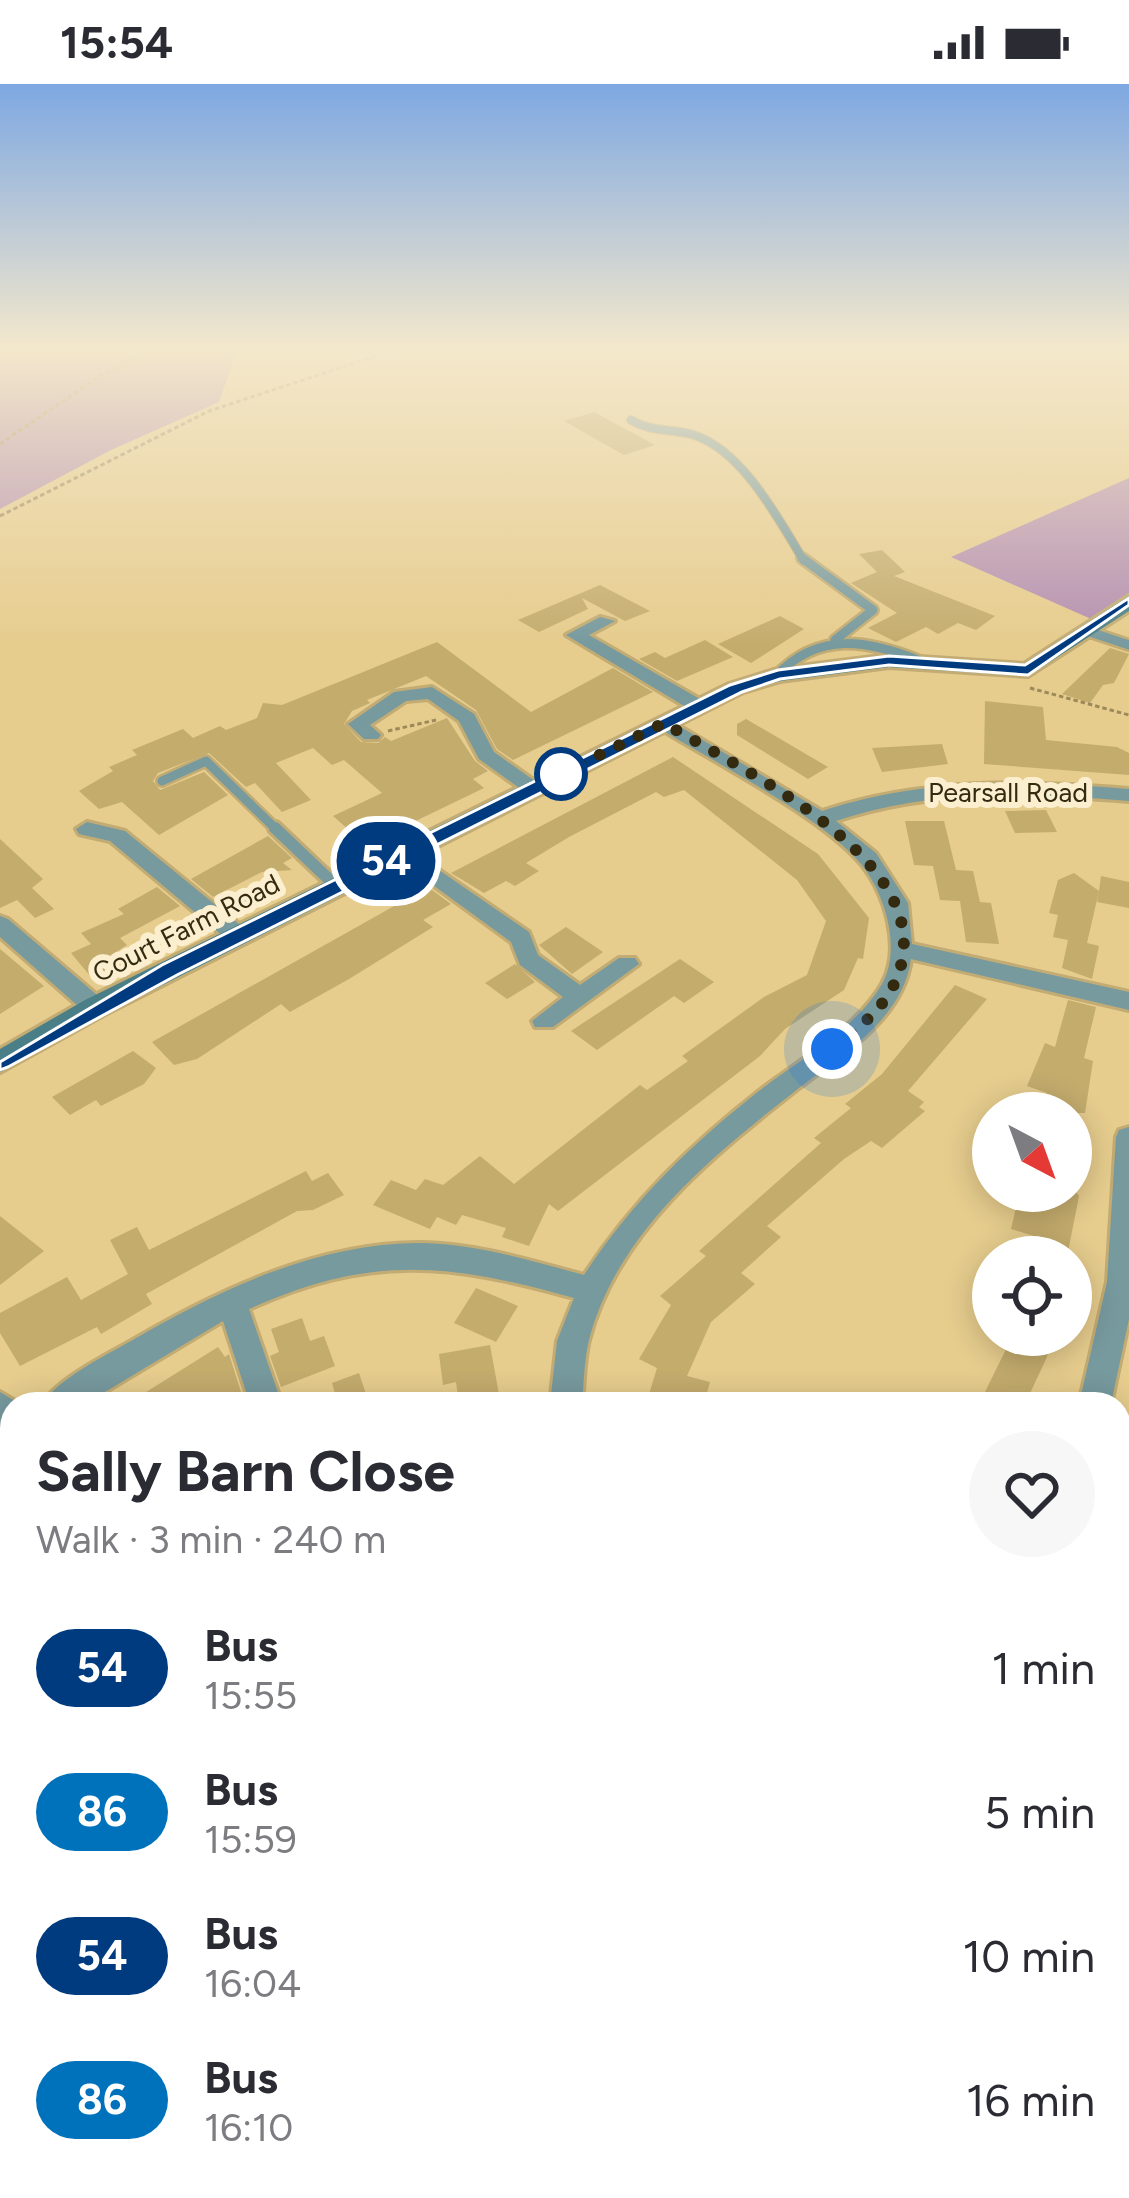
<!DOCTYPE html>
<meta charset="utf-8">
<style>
:root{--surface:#fff;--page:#f7f7f7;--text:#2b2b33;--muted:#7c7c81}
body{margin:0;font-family:Figtree,sans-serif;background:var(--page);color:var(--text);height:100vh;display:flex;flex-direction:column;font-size:45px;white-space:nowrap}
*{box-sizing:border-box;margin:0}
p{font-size:39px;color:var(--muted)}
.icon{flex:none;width:66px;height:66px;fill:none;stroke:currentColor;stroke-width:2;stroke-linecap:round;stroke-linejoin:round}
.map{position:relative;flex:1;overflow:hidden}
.sheet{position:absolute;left:0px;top:1308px;width:1131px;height:807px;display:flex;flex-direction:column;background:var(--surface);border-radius:36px 36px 0 0;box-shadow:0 6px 30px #0003}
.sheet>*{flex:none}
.badge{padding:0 24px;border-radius:39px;font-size:42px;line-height:78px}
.needle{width:78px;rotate:139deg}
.fabs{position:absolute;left:972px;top:1008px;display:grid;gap:24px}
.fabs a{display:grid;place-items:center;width:120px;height:120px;border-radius:50%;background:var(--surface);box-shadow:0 6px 30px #0003;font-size:60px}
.you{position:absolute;width:60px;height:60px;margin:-30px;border:9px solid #fff;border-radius:50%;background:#1a73e8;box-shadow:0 0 0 18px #1a73e833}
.map>.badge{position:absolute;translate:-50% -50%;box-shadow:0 0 0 6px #fff}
.round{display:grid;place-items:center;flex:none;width:126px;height:126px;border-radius:63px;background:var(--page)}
.overview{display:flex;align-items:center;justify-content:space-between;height:204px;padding:0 36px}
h1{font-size:57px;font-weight:700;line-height:90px}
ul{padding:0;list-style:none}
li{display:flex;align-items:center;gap:36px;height:144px;padding:0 36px}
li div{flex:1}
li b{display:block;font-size:45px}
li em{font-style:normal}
li .badge{min-width:132px;font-weight:700;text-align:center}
.status{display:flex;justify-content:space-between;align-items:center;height:84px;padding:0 60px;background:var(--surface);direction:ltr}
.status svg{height:33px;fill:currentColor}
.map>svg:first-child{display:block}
</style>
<div class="status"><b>15:54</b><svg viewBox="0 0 49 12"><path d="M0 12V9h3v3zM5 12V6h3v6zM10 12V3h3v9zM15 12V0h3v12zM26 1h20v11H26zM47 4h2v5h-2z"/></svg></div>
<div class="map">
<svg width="1129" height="2114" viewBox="0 0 1129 2114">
<rect width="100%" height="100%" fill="#e6cc8d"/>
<path fill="#b48fb1" d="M 0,266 L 237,266 L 219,318 L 111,366 L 0,425 Z
M 1129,394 L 1129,518 L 1098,538 L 951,473 Z"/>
<path fill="#c4ac6d" d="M 594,328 L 655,361 L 624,371 L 564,337 Z
M 882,466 L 905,488 L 894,492 L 995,532 L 976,546 L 958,539 L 938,550 L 926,543 L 896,558 L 868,544 L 897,529 L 851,499 L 877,488 L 859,470 Z
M 600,501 L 650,527 L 625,537 L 582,514 L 588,525 L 539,548 L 518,536 Z
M 780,532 L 804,545 L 751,579 L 718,560 Z
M 705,556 L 733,573 L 677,597 L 639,575 L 655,568 L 665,574 Z
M 437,558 L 531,628 L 613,584 L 653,608 L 513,676 L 497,665 L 476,626 L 426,592 L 367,616 L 370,619 L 352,627 L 344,640 L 361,658 L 378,659 L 385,653 L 391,657 L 447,634 L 475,677 L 488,687 L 473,695 L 484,704 L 366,761 L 333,732 L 382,709 L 344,676 L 332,681 L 313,664 L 276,679 L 311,716 L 282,728 L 255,699 L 246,703 L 209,669 L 158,689 L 153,697 L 160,706 L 204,688 L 228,711 L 159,751 L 122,718 L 99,725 L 79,707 L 113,687 L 109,683 L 137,671 L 132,666 L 183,645 L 193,654 L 220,642 L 226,646 L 257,634 L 263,619 L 282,621 Z
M 1110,564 L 1129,570 L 1114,599 L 1103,601 L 1090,619 L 1062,610 Z
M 985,617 L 1043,623 L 1046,656 L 1117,663 L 1129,669 L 1129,691 L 984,680 Z
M 746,635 L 828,683 L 808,695 L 737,651 L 737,640 Z
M 942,660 L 948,680 L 882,688 L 872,664 Z
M 673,673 L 818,770 L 869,834 L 863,875 L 858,874 L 844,906 L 785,945 L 760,972 L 558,1127 L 549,1120 L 529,1162 L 502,1153 L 506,1144 L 462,1131 L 456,1141 L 437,1133 L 430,1145 L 373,1121 L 391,1096 L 416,1106 L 425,1095 L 443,1101 L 480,1072 L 514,1100 L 640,1001 L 647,1006 L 688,977 L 682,972 L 764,913 L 807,891 L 826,837 L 797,796 L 684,706 L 664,713 L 656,708 L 569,753 L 526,779 L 539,787 L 515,802 L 506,797 L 484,809 L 451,789 Z
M 1046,726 L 1057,748 L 1015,749 L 1005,727 Z
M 905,737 L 944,737 L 956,786 L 973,787 L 980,818 L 991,819 L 999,860 L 966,858 L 960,817 L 940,816 L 933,782 L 914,781 Z
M 268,752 L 292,774 L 283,779 L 292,786 L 262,788 L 213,813 L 191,795 Z
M 0,755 L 43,795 L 32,804 L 54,825 L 35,834 L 17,816 L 0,824 Z
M 1074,789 L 1099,807 L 1101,792 L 1129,798 L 1129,824 L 1097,818 L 1099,807 L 1087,859 L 1099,862 L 1092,895 L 1062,884 L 1068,856 L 1053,853 L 1058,831 L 1049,829 L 1058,796 Z
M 157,803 L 180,822 L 120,854 L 127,861 L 104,876 L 118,891 L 96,899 L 71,869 L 91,860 L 81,849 L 124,830 L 118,825 Z
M 428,803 L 451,820 L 423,836 L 433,843 L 349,895 L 290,928 L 281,920 L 197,975 L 174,981 L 152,958 Z
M 566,843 L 603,868 L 572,890 L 539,861 Z
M 0,865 L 44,902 L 0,930 Z
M 680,875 L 714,898 L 684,919 L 674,912 L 597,966 L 571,947 Z
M 515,880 L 535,898 L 507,915 L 485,899 Z
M 955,901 L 987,915 L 908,1007 L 924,1018 L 919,1023 L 925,1027 L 882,1064 L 871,1057 L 844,1075 L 767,1142 L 781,1153 L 741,1189 L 755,1200 L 711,1238 L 687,1292 L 710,1298 L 704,1320 L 646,1320 L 657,1284 L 639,1275 L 671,1221 L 660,1212 L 706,1172 L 699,1167 L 821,1059 L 814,1054 L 851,1024 L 845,1020 L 882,990 Z
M 1068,916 L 1096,923 L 1084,974 L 1093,977 L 1085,1029 L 1042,1029 L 1047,1009 L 1027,1002 L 1045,959 L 1055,963 Z
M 133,967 L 156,984 L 144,1000 L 101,1022 L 96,1016 L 70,1031 L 52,1013 Z
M 306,1087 L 312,1097 L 328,1089 L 344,1111 L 313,1126 L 297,1127 L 146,1210 L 152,1220 L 101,1250 L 97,1243 L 20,1282 L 0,1249 L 0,1229 L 67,1193 L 81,1216 L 128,1190 L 110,1156 L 137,1143 L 149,1166 Z
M 1033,1107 L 1075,1107 L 1079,1112 L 1067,1173 L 1033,1173 L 1037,1153 L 1011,1145 L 1017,1119 L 1029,1123 Z
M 0,1132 L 44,1167 L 0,1201 Z
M 476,1204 L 518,1222 L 496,1258 L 454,1239 Z
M 302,1234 L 310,1257 L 324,1252 L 335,1282 L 281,1303 L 270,1272 L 279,1268 L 271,1245 Z
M 1013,1251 L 1051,1251 L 1047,1273 L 1025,1320 L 994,1320 L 982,1314 Z
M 490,1261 L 500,1316 L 459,1320 L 456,1298 L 443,1301 L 439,1270 Z
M 218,1263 L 225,1273 L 229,1270 L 242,1311 L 234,1320 L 127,1320 Z
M 359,1289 L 368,1316 L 338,1320 L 332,1299 Z"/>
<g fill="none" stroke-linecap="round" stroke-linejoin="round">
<defs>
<path id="lane-far2" d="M 631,336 C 653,349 671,344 694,351 C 743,367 779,436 804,477"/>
<path id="lane-far1" d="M 802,474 L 873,526 L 835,556
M 1087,547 L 1129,561
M 777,591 C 819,547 868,556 920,577
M 162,697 L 206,677 L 278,747"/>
<path id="lane" d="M 275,744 L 336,802"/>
<path id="street" d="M 600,533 L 615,537 L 589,551 L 705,618 L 705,626 L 691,626 L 566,551 Z
M 432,603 L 474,630 L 494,668 L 539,700 L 539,708 L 525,708 L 479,675 L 459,637 L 428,615 L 406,617 L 370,641 L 381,651 L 378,655 L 364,655 L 348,640 L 394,608 Z
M 664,633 L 822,727 C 923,694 1024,696 1129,705 L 1129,717 C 1030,709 932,705 836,737 L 876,769 L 908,819 L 912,860 L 1129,908 L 1129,926 L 911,875 C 903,935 843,970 799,1004 C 715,1070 617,1147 589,1256 C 584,1276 584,1299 582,1320 L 550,1320 L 557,1257 L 574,1214 C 449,1179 371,1170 249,1225 L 282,1320 L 250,1320 L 223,1237 L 85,1320 L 43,1320 C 54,1297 108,1270 131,1257 C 218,1206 319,1158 423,1159 C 478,1160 531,1177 584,1191 C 632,1118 690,1061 759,1007 C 800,975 855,946 882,900 C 902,864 885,810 861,780 C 822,733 712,677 657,643 L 654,639 Z
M 87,738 L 125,747 L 245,845 L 249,851 L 245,857 L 229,857 L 110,757 L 79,750 L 76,745 Z
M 404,762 L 529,848 L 538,871 L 580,901 L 619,874 L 635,874 L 639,880 L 553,943 L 535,943 L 532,937 L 563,913 L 520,881 L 511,858 L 396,774 L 396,764 Z
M 0,832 L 8,835 L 104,917 L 107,923 L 104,929 L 86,929 L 0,853 Z
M 1129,1043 L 1129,1235 L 1111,1320 L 1079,1320 L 1107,1198 L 1116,1053 L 1119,1046 Z
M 0,1308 L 20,1320 L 12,1320 L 12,1376 L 0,1381 Z
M 0,1604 L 12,1609 L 12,1649 L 0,1644 Z
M 1129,2011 L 1129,2055 L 1119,2057 L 1119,2013 Z
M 707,2103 L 753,2103 L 754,2114 L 708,2114 Z"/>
<path id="secondary" d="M 1129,512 L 1129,527 L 1028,592 L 889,583 L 780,597 L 743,608 L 105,930 L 0,988 L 0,965 L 85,916 L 729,600 L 777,585 L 889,571 L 1024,580 Z"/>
</defs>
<use href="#lane-far2" stroke="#c2ac74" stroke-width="10"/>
<use href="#lane-far1" stroke="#c2ac74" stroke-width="14"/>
<use href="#lane" stroke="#c2ac74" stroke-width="18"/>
<use href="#street" stroke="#c2ac74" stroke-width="6"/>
<use href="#secondary" stroke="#c2ac74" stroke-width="6"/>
<path stroke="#9d8a5a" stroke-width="3" stroke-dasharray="4.5 3" stroke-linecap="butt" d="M 0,360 L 101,291 L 152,266
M 0,432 L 209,327 L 394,266
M 1030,604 L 1129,631
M 388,647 L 436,636"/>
<use href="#lane-far2" stroke="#779a9f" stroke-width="8"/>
<use href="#lane-far1" stroke="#779a9f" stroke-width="9"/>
<use href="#lane" stroke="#779a9f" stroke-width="12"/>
<use href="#street" fill="#779a9f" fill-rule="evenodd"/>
<use href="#secondary" fill="#4a7f88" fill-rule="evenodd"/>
</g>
<linearGradient id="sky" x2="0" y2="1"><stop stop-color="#7ea8e2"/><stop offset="0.47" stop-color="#f4e8cc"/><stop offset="1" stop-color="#f4e8cc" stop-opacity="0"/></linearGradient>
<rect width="1129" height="562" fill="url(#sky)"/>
<path fill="#003b80" stroke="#fff" stroke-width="3" d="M 1129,514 L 1129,521 L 1028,591 L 889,581 L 780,595 L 742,608 L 177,891 L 8,983 L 0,986 L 0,978 L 162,881 L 730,601 L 778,586 L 889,572 L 1025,581 Z"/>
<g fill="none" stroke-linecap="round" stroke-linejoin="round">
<path stroke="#342a10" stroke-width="12" stroke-dasharray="0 21.6" d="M 561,690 L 664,639 C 741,686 949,780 895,898 C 883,926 855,947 832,965"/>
</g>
<circle fill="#fff" stroke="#003b80" stroke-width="6" cx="561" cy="690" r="24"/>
<g text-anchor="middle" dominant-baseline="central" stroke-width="12" stroke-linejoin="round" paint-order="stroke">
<g font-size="27" fill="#342a10" stroke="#fbefcf">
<text x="1008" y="708">Pearsall Road</text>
<text transform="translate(186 844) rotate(-27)">Court Farm Road</text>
</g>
</g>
</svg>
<div class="fabs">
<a><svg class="needle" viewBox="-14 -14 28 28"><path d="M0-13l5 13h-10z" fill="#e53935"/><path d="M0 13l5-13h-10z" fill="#7c7c81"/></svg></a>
<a><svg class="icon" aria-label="locate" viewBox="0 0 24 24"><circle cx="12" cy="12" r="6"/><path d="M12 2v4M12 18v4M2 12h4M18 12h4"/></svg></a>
</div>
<div class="you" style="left:832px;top:965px"></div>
<b class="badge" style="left:386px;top:777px;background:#003b80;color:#fff">54</b>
<section class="sheet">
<div class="overview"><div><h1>Sally Barn Close</h1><p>Walk · 3 min · 240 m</p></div><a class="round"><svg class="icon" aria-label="heart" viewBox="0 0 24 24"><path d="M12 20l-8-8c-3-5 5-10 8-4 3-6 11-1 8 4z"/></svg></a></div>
<ul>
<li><span class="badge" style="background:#003b80;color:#fff">54</span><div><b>Bus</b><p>15:55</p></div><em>1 min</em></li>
<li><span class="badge" style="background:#0072bc;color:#fff">86</span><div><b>Bus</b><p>15:59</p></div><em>5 min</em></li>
<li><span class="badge" style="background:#003b80;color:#fff">54</span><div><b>Bus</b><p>16:04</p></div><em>10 min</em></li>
<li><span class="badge" style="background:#0072bc;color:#fff">86</span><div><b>Bus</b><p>16:10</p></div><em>16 min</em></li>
</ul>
</section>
</div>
